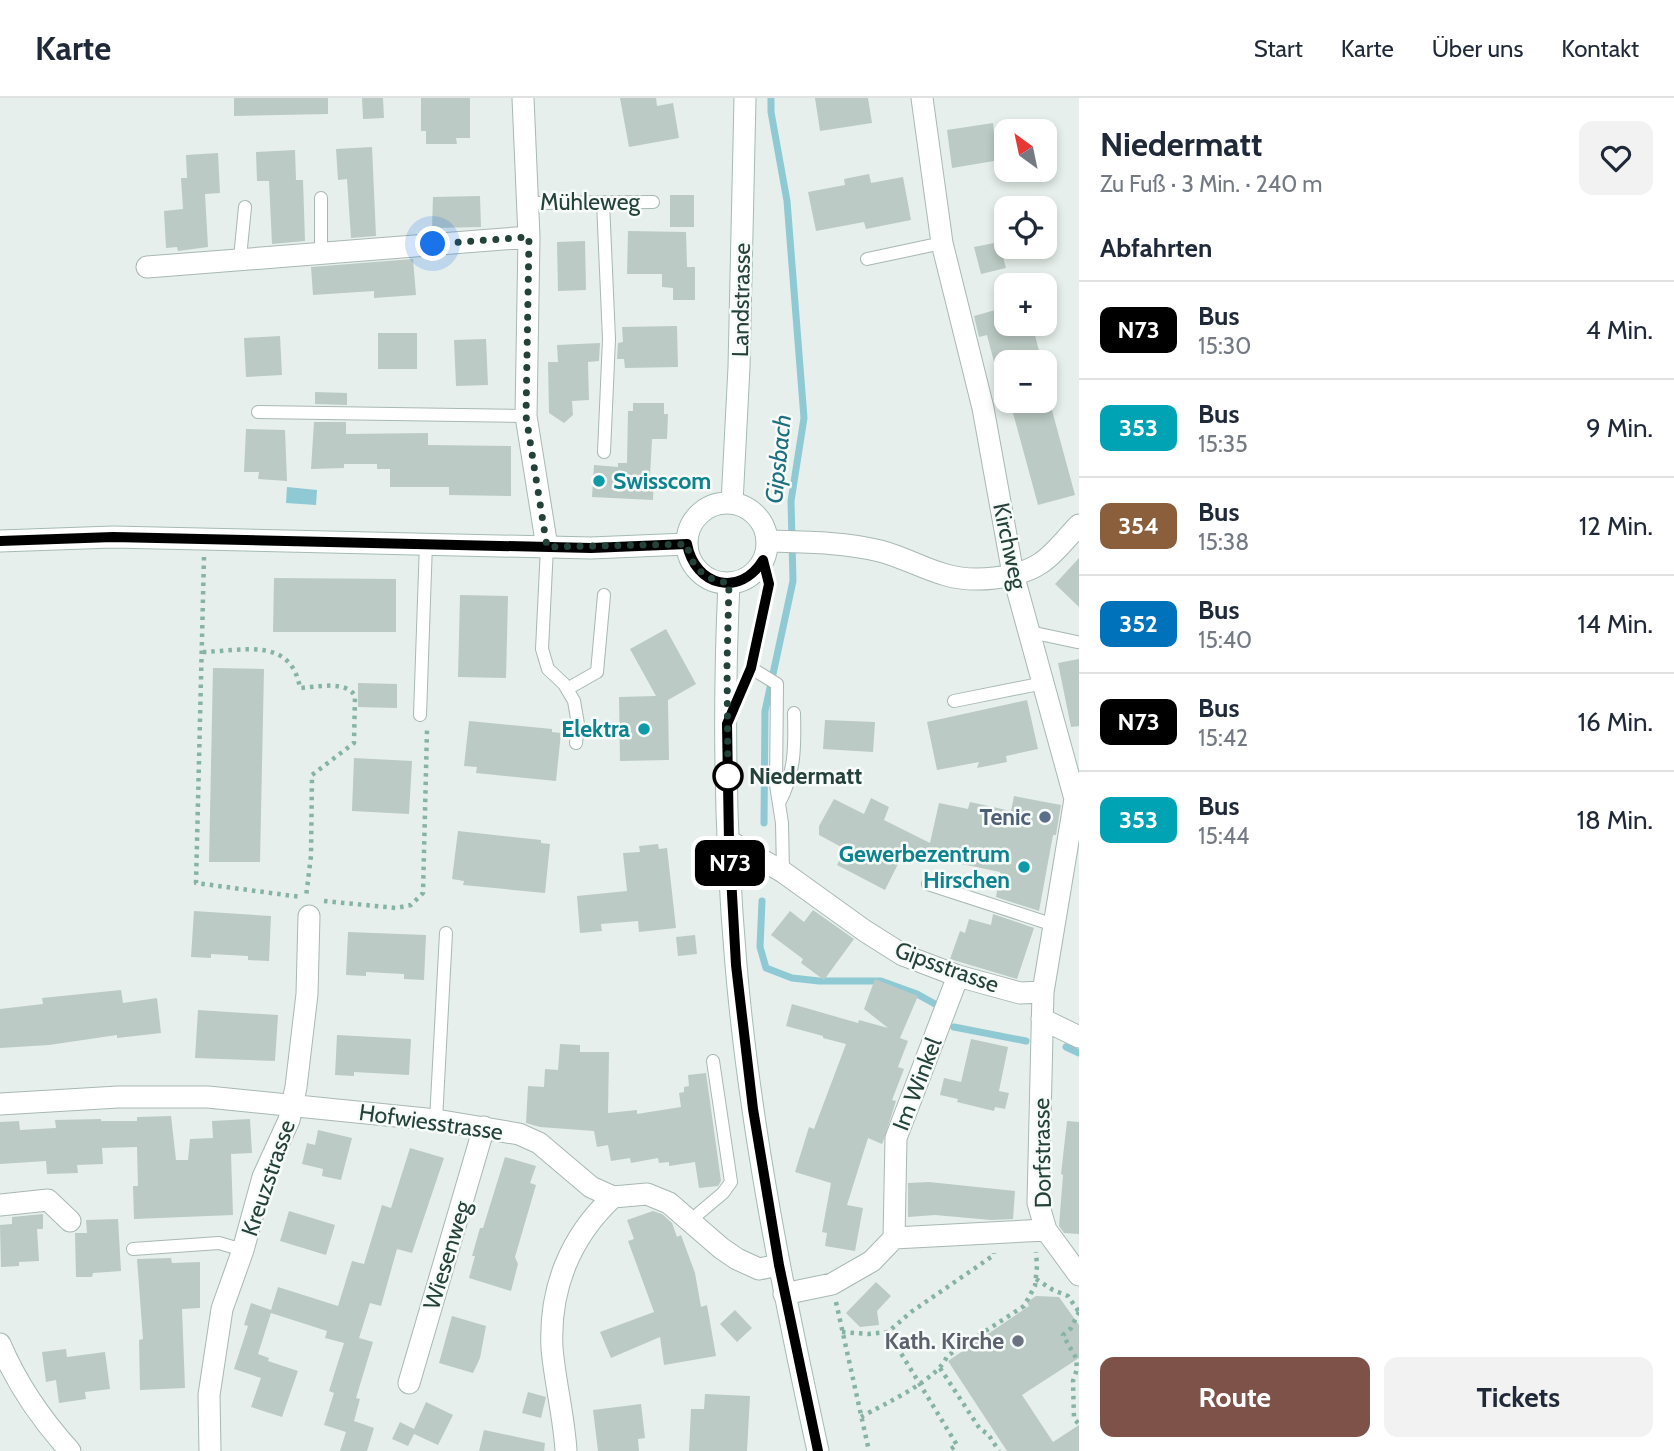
<!DOCTYPE html>
<html lang="de">
<meta charset="utf-8">
<style>
:root{--surface:#fff;--page:#f2f2f3;--text:#1f2937;--muted:#747a83;--line:#e0e1e3;--accent:#7f5249}
body{margin:0;font-family:Cabin,sans-serif;background:var(--page);color:var(--text);height:100vh;display:flex;flex-direction:column;font-size:26px;white-space:nowrap}
*{box-sizing:border-box;margin:0}
p{font-size:23px;color:var(--muted)}
.icon{flex:none;width:38px;height:38px;fill:none;stroke:currentColor;stroke-width:2;stroke-linecap:round;stroke-linejoin:round}
.map{position:relative;flex:1;overflow:hidden}
.sheet{display:flex;flex-direction:column;background:var(--surface);width:595px}
.sheet>*{flex:none}
.badge{padding:0 14px;border-radius:10px;font-size:24px;line-height:46px}
.needle{width:46px;rotate:327deg}
.fabs{position:absolute;left:994px;top:21px;display:grid;gap:14px}
.fabs a{display:grid;place-items:center;width:63px;height:63px;border-radius:14px;background:var(--surface);box-shadow:0 4px 10px #0003;font-size:35px}
.you{position:absolute;width:35px;height:35px;margin:-18px;border:5px solid #fff;border-radius:50%;background:#1a73e8;box-shadow:0 0 0 10px #1a73e833}
.map>.badge{position:absolute;translate:-50% -50%;box-shadow:0 0 0 4px #fff}
h2{padding:0 21px;font-size:26px;line-height:63px}
.round{display:grid;place-items:center;flex:none;width:74px;height:74px;border-radius:14px;background:var(--page)}
.summary{display:flex;align-items:center;justify-content:space-between;height:119px;padding:0 21px}
h1{font-size:33px;font-weight:800;line-height:52px}
.action{display:flex;gap:14px;margin-top:auto;padding:14px 21px}
.action a{flex:1;height:80px;border-radius:14px;background:var(--accent);color:#fff;font-size:28px;font-weight:800;line-height:80px;text-align:center}
.action a+a{background:var(--page);color:var(--text)}
ul{padding:0;list-style:none}
li{display:flex;align-items:center;gap:21px;height:98px;padding:0 21px;border-top:2px solid var(--line)}
li div{flex:1}
li b{display:block;font-size:26px}
li em{font-style:normal}
li .badge{min-width:77px;font-weight:700;text-align:center}
header{display:flex;align-items:center;gap:42px;box-sizing:border-box;height:98px;padding:0 35px;background:var(--surface);border-bottom:2px solid var(--line)}
header strong{font-size:33px}
nav{display:flex;gap:38px;margin-inline-start:auto;font-size:24px}
main{display:flex;flex:1;min-height:0}
.map>svg:first-child{display:block}
</style>
<header>
<strong>Karte</strong>
<nav><a>Start</a><a>Karte</a><a>Über uns</a><a>Kontakt</a></nav>
</header>
<main>
<div class="map">
<svg width="1079" height="1353" viewBox="0 0 1079 1353">
<rect width="100%" height="100%" fill="#e6efeb"/>
<path fill="#8ec9d4" d="M 287,389 L 317,392 L 316,407 L 286,405 Z"/>
<g fill="none" stroke-linecap="round" stroke-linejoin="round">
<path stroke="#8ec9d4" stroke-width="7" d="M 764,725 L 765,613 L 793,483 L 791,403 L 804,320 L 787,103 L 771,14 L 771,0
M 762,803 L 760,849 L 766,870 L 792,880 L 819,883 L 881,883 L 917,896 L 935,906
M 954,929 L 1026,943
M 1066,949 L 1079,955"/>
</g>
<path fill="#bbcac4" d="M 234,0 L 328,0 L 328,16 L 234,18 Z
M 362,0 L 383,0 L 384,20 L 363,21 Z
M 421,0 L 470,0 L 470,40 L 456,40 L 457,46 L 426,46 L 426,33 L 421,33 Z
M 620,0 L 656,0 L 657,8 L 673,5 L 679,40 L 629,49 Z
M 815,0 L 868,0 L 872,25 L 820,33 Z
M 993,25 L 995,45 L 1006,44 L 1006,61 L 952,70 L 947,32 Z
M 372,49 L 376,138 L 351,140 L 347,81 L 338,82 L 336,51 Z
M 295,52 L 296,82 L 303,82 L 305,143 L 272,146 L 269,83 L 257,83 L 256,54 Z
M 218,55 L 220,95 L 205,96 L 208,149 L 178,153 L 177,149 L 166,150 L 164,113 L 183,111 L 181,80 L 187,80 L 186,57 Z
M 869,76 L 871,85 L 903,79 L 911,122 L 866,131 L 864,124 L 816,133 L 808,94 L 845,87 L 844,81 Z
M 670,97 L 694,97 L 694,129 L 670,129 Z
M 480,98 L 481,129 L 432,130 L 433,99 Z
M 628,133 L 686,134 L 687,169 L 695,169 L 695,202 L 673,202 L 673,190 L 662,189 L 662,176 L 627,176 Z
M 585,143 L 586,192 L 558,193 L 557,144 Z
M 999,144 L 1006,170 L 981,176 L 974,149 Z
M 413,161 L 416,197 L 374,200 L 374,193 L 313,197 L 311,169 Z
M 1006,209 L 1006,226 L 1032,226 L 1042,264 L 994,264 L 987,237 L 979,239 L 974,218 Z
M 677,228 L 678,269 L 625,270 L 624,261 L 617,261 L 618,245 L 623,244 L 622,229 Z
M 378,235 L 417,235 L 417,271 L 378,271 Z
M 280,238 L 282,277 L 246,279 L 244,240 Z
M 486,241 L 488,287 L 456,288 L 454,242 Z
M 600,245 L 599,263 L 588,264 L 589,302 L 572,303 L 573,317 L 564,325 L 549,315 L 548,264 L 558,264 L 557,247 Z
M 315,294 L 347,295 L 347,307 L 315,306 Z
M 633,305 L 664,305 L 664,316 L 668,316 L 667,341 L 652,341 L 650,378 L 654,378 L 653,402 L 592,399 L 594,367 L 618,369 L 618,365 L 627,365 L 628,313 L 633,313 Z
M 1050,305 L 1075,397 L 1038,407 L 1013,315 Z
M 314,324 L 346,324 L 346,336 L 428,335 L 428,347 L 511,348 L 511,398 L 449,397 L 449,389 L 390,389 L 390,371 L 377,371 L 377,366 L 344,366 L 344,370 L 311,371 Z
M 246,331 L 285,332 L 287,383 L 258,381 L 259,374 L 244,374 Z
M 1079,460 L 1079,509 L 1055,486 Z
M 274,480 L 396,481 L 396,534 L 273,534 Z
M 460,497 L 508,498 L 506,580 L 458,579 Z
M 666,531 L 696,586 L 668,602 L 669,662 L 620,663 L 619,599 L 656,598 L 630,551 Z
M 1079,561 L 1079,628 L 1071,629 L 1058,565 Z
M 213,570 L 264,571 L 260,764 L 209,764 Z
M 358,585 L 397,586 L 397,610 L 358,609 Z
M 1027,602 L 1038,651 L 1006,658 L 1007,664 L 977,670 L 979,664 L 937,672 L 927,624 Z
M 825,622 L 875,624 L 873,654 L 823,651 Z
M 469,623 L 552,631 L 552,634 L 561,635 L 556,683 L 476,675 L 477,669 L 464,668 Z
M 354,660 L 412,663 L 409,716 L 352,713 Z
M 1014,698 L 1061,707 L 1056,737 L 1053,737 L 1039,813 L 996,799 L 1000,774 L 904,754 L 885,792 L 837,767 L 845,751 L 819,737 L 819,728 L 834,701 L 864,716 L 871,700 L 889,709 L 884,722 L 930,745 L 939,705 L 968,711 L 970,704 L 1011,713 Z
M 458,733 L 541,742 L 541,745 L 550,746 L 545,795 L 463,787 L 464,783 L 452,781 Z
M 658,746 L 659,751 L 667,750 L 676,830 L 639,834 L 638,823 L 601,826 L 602,833 L 580,835 L 577,798 L 627,793 L 623,755 L 640,754 L 639,748 Z
M 813,812 L 854,841 L 824,882 L 801,865 L 803,861 L 771,837 L 790,813 L 804,824 Z
M 194,813 L 271,818 L 269,863 L 248,862 L 248,858 L 211,856 L 211,860 L 191,859 Z
M 993,816 L 1034,830 L 1017,881 L 950,861 L 960,833 L 965,835 L 969,821 L 991,827 Z
M 348,834 L 426,837 L 424,882 L 404,881 L 404,876 L 366,874 L 366,878 L 346,877 Z
M 695,837 L 697,856 L 678,858 L 676,839 Z
M 875,881 L 918,898 L 900,940 L 908,943 L 898,969 L 904,971 L 892,1002 L 896,1003 L 883,1044 L 882,1046 L 868,1040 L 847,1107 L 863,1110 L 855,1153 L 825,1148 L 827,1135 L 822,1134 L 831,1085 L 795,1074 L 809,1029 L 814,1031 L 846,946 L 823,940 L 823,938 L 786,928 L 792,906 L 858,925 L 859,922 L 888,930 L 864,911 Z
M 121,892 L 123,905 L 157,900 L 161,935 L 117,940 L 117,937 L 49,947 L 0,950 L 0,911 L 43,906 L 42,900 Z
M 198,912 L 278,917 L 275,963 L 195,960 Z
M 337,937 L 411,941 L 409,977 L 354,974 L 354,978 L 335,977 Z
M 971,941 L 1008,949 L 999,993 L 1009,995 L 1005,1011 L 995,1009 L 994,1013 L 957,1004 L 958,1001 L 940,997 L 944,980 L 961,984 Z
M 560,946 L 580,947 L 580,954 L 609,954 L 608,1015 L 637,1012 L 637,1016 L 681,1009 L 679,995 L 684,994 L 684,989 L 689,988 L 688,977 L 706,975 L 721,1083 L 718,1088 L 699,1090 L 695,1064 L 669,1068 L 669,1064 L 659,1065 L 658,1060 L 631,1065 L 630,1060 L 611,1063 L 608,1047 L 597,1049 L 594,1033 L 540,1029 L 526,1025 L 528,988 L 544,989 L 545,971 L 558,972 Z
M 171,1018 L 176,1062 L 188,1062 L 190,1041 L 213,1040 L 212,1023 L 250,1021 L 252,1055 L 231,1056 L 233,1117 L 134,1121 L 133,1088 L 138,1088 L 137,1049 L 102,1050 L 103,1066 L 77,1067 L 78,1075 L 47,1076 L 46,1063 L 0,1066 L 0,1024 L 19,1023 L 20,1032 L 56,1030 L 55,1022 L 101,1021 L 101,1023 L 137,1023 L 137,1019 Z
M 1067,1023 L 1079,1024 L 1079,1136 L 1064,1135 L 1059,1128 L 1063,1077 L 1061,1076 Z
M 318,1032 L 352,1040 L 341,1082 L 322,1078 L 323,1071 L 302,1066 L 307,1045 L 315,1047 Z
M 410,1050 L 444,1060 L 412,1155 L 397,1151 L 381,1208 L 370,1205 L 359,1240 L 373,1244 L 356,1300 L 360,1301 L 354,1323 L 374,1330 L 367,1353 L 340,1353 L 346,1334 L 324,1327 L 334,1295 L 329,1293 L 344,1245 L 325,1240 L 327,1233 L 271,1215 L 258,1256 L 269,1260 L 268,1263 L 298,1273 L 282,1319 L 251,1309 L 261,1280 L 234,1271 L 248,1228 L 244,1227 L 251,1205 L 271,1212 L 278,1189 L 338,1208 L 352,1163 L 364,1166 L 382,1107 L 391,1110 Z
M 505,1059 L 536,1068 L 530,1085 L 536,1087 L 515,1159 L 518,1166 L 511,1193 L 469,1180 L 475,1158 L 472,1158 L 480,1130 L 483,1130 Z
M 929,1084 L 1015,1093 L 1013,1121 L 991,1122 L 935,1117 L 908,1119 L 908,1085 Z
M 289,1113 L 335,1127 L 326,1157 L 280,1143 Z
M 653,1113 L 662,1116 L 672,1125 L 677,1139 L 681,1137 L 695,1175 L 701,1209 L 707,1207 L 716,1258 L 664,1267 L 660,1239 L 611,1260 L 600,1234 L 654,1214 L 628,1143 L 634,1141 L 627,1122 Z
M 43,1116 L 43,1131 L 37,1131 L 39,1163 L 19,1164 L 19,1168 L 1,1169 L 0,1127 L 12,1126 L 12,1119 Z
M 118,1121 L 121,1173 L 93,1175 L 92,1179 L 76,1179 L 75,1135 L 87,1135 L 86,1122 Z
M 171,1160 L 172,1165 L 200,1164 L 200,1210 L 182,1211 L 185,1290 L 140,1292 L 139,1242 L 143,1241 L 137,1161 Z
M 876,1184 L 891,1198 L 877,1213 L 879,1227 L 860,1229 L 846,1215 Z
M 1036,1198 L 1059,1199 L 1079,1227 L 1079,1260 L 1022,1297 L 1053,1344 L 1079,1327 L 1079,1353 L 1007,1353 L 948,1263 L 1029,1208 L 1027,1204 Z
M 735,1212 L 752,1230 L 737,1244 L 720,1226 Z
M 452,1218 L 486,1228 L 480,1260 L 473,1275 L 439,1265 Z
M 66,1251 L 67,1259 L 105,1254 L 110,1291 L 85,1294 L 86,1301 L 59,1305 L 56,1282 L 46,1284 L 42,1254 Z
M 528,1294 L 546,1299 L 541,1320 L 522,1315 Z
M 705,1296 L 750,1298 L 747,1353 L 689,1353 L 691,1311 L 704,1311 Z
M 426,1304 L 453,1317 L 438,1347 L 414,1336 L 408,1348 L 392,1341 L 400,1324 L 414,1331 Z
M 641,1306 L 645,1340 L 638,1341 L 639,1353 L 598,1353 L 593,1312 Z
M 484,1332 L 545,1345 L 544,1353 L 479,1353 Z"/>
<g fill="none" stroke-linecap="round" stroke-linejoin="round">
<defs>
<path id="lane" d="M 321,100 L 321,154
M 603,104 L 609,241 L 604,354
M 527,105 L 653,104
M 240,160 L 245,109
M 867,161 L 942,145
M 258,314 L 526,318
M 547,449 L 542,551 L 548,571 L 564,586 L 574,603 L 578,626 L 576,645
M 1030,534 L 1077,544
M 751,570 L 777,586 L 776,687 L 782,725 L 783,774
M 567,591 L 597,574 L 604,497
M 954,603 L 1044,585
M 731,616 L 751,570 L 765,505 L 769,486 L 763,462
M 420,617 L 426,445
M 779,705 C 795,676 795,648 794,615
M 928,786 L 1054,827
M 436,1022 L 446,835
M 691,1122 L 723,1095 L 731,1084 L 713,963
M 133,1151 L 219,1145 L 243,1152"/>
<path id="street" d="M 523,0 L 529,139 L 526,318 L 547,449
M 922,0 L 942,145 L 983,310 L 1013,476 L 1075,701 L 1043,894 L 1038,1105 L 1046,1132 L 1079,1177
M 147,169 L 529,139
M 767,443 C 805,444 844,444 880,453 C 903,459 924,471 946,477 C 973,485 1017,481 1041,465 C 1055,456 1067,439 1079,427
M 729,743 L 783,774 L 865,833 L 903,857 L 958,878 L 1020,895 L 1043,894
M 1042,921 L 1079,939
M 0,1006 L 118,999 L 208,999 L 436,1022 L 519,1036 L 539,1045 L 591,1089 L 613,1099 L 647,1096 L 669,1105 L 721,1150 L 737,1161 L 759,1171 L 779,1167
M 0,1107 L 48,1102 L 70,1123
M 894,1140 L 1046,1132
M 784,1196 L 832,1186 L 872,1163 L 894,1140 L 896,1040 L 958,878
M 0,1246 C 17,1286 41,1321 70,1353
M 409,1285 L 484,1029
M 210,1353 L 209,1297 L 222,1211 L 243,1152 L 263,1079 L 289,1022 L 296,989 L 307,896 L 309,818
M 566,1353 C 564,1318 555,1285 552,1250 C 549,1191 570,1139 613,1099"/>
<path id="secondary" d="M 732,405 L 739,269 L 745,0
M687 445a40 40 0 1 1 80 0a40 40 0 1 1-80 0Z
M 0,443 L 113,439 L 591,450 L 687,446
M 729,485 C 723,611 725,740 736,867 C 750,1030 783,1193 818,1353"/>
</defs>
<use href="#lane" stroke="#a8b8b2" stroke-width="14"/>
<use href="#street" stroke="#a8b8b2" stroke-width="23"/>
<use href="#secondary" stroke="#a4bbb3" stroke-width="23"/>
<path stroke="#86b3a5" stroke-width="4.5" stroke-dasharray="3.5 5" stroke-linecap="butt" d="M 204,459 L 196,785 L 301,799
M 203,554 C 242,553 291,538 300,590 C 316,589 346,582 355,598 L 354,645 L 312,677 L 311,758 L 306,799
M 324,803 L 396,810 L 411,807 L 423,795 L 427,632
M 1036,1181 L 1053,1192 L 1068,1198 L 1079,1214
M 836,1204 L 869,1353
M 1079,1214 L 1071,1230 L 1063,1237 L 1076,1260 L 1077,1271 L 1073,1283 L 1074,1321 L 1079,1326
M 842,1234 L 868,1236 L 888,1234 L 911,1214 L 994,1157 L 994,1155
M 888,1234 L 957,1347 L 948,1353
M 940,1270 L 980,1331 L 988,1336 L 999,1353
M 861,1319 C 884,1306 938,1282 947,1258 L 1024,1208 L 1035,1188 L 1037,1168 L 1036,1154"/>
<use href="#lane" stroke="#fff" stroke-width="12"/>
<use href="#street" stroke="#fff" stroke-width="21"/>
<use href="#secondary" stroke="#fff" stroke-width="21"/>
</g>
<g fill="none" stroke-linecap="round" stroke-linejoin="round">
<defs>
<path id="line" d="M 0,443 L 113,439 L 591,450 L 687,446 C 695,488 740,500 763,462 L 769,486 L 751,570 L 727,626 L 729,743 L 736,867 L 753,1011 L 779,1167 L 818,1353"/>
</defs>
<use href="#line" stroke="#fff" stroke-width="16"/>
<use href="#line" stroke="#000" stroke-width="10"/>
<path stroke="#24423a" stroke-width="7" stroke-dasharray="0 12.6" d="M 433,146 L 529,139 L 526,318 L 547,449 L 687,446 C 691,470 705,482 729,485 L 727,567 L 728,678"/>
</g>
<g fill="#0f9aa8" stroke="#f7fbf9" stroke-width="2.5">
<circle cx="599" cy="383" r="7"/>
<circle cx="644" cy="631" r="7"/>
<circle cx="1024" cy="769" r="7"/>
</g>
<circle fill="#fff" stroke="#000" stroke-width="3.5" cx="728" cy="678" r="14"/>
<circle fill="#5c6f8a" stroke="#f7fbf9" stroke-width="2.5" cx="1045" cy="719" r="7"/>
<circle fill="#6b7280" stroke="#f7fbf9" stroke-width="2.5" cx="1018" cy="1243" r="7"/>
<g text-anchor="middle" dominant-baseline="central" stroke-width="5" stroke-linejoin="round" paint-order="stroke">
<g font-size="23" fill="#24423a" stroke="#f7fbf9">
<text x="590" y="104">Mühleweg</text>
<text transform="translate(741 202) rotate(-89)">Landstrasse</text>
<text transform="translate(1010 448) rotate(78)">Kirchweg</text>
<text transform="translate(947 869) rotate(20)">Gipsstrasse</text>
<text transform="translate(917 986) rotate(-69)">Im Winkel</text>
<text transform="translate(431 1024) rotate(8)">Hofwiesstrasse</text>
<text transform="translate(1042 1055) rotate(-91)">Dorfstrasse</text>
<text transform="translate(268 1080) rotate(-71)">Kreuzstrasse</text>
<text transform="translate(447 1157) rotate(-73)">Wiesenweg</text>
</g>
<g font-size="23" font-weight="bold" fill="#0d838f" stroke="#f7fbf9" text-anchor="end">
<text x="613" y="383" text-anchor="start">Swisscom</text>
<text x="630" y="631">Elektra</text>
<text x="1010" y="756">Gewerbezentrum<tspan x="1010" dy="26">Hirschen</tspan></text>
</g>
<g font-size="23" font-weight="bold" fill="#24423a" stroke="#f7fbf9" text-anchor="start">
<text x="749" y="678">Niedermatt</text>
</g>
<g font-size="23" font-weight="bold" fill="#4e5e75" stroke="#f7fbf9" text-anchor="end">
<text x="1031" y="719">Tenic</text>
</g>
<g font-size="23" font-weight="bold" fill="#5b616d" stroke="#f7fbf9" text-anchor="end">
<text x="1004" y="1243">Kath. Kirche</text>
</g>
<g font-size="24" font-style="italic" fill="#1c6f80" stroke="#f7fbf9">
<text transform="translate(778 361) rotate(-84)">Gipsbach</text>
</g>
</g>
</svg>
<div class="fabs">
<a><svg class="needle" viewBox="-14 -14 28 28"><path d="M0-13l5 13h-10z" fill="#e53935"/><path d="M0 13l5-13h-10z" fill="#747a83"/></svg></a>
<a><svg class="icon" aria-label="locate" viewBox="0 0 24 24"><circle cx="12" cy="12" r="6"/><path d="M12 2v4M12 18v4M2 12h4M18 12h4"/></svg></a>
<a>+</a>
<a>−</a>
</div>
<div class="you" style="left:433px;top:146px"></div>
<b class="badge" style="left:730px;top:765px;background:#000;color:#fff">N73</b>
</div>
<section class="sheet">
<div class="summary"><div><h1>Niedermatt</h1><p>Zu Fuß · 3 Min. · 240 m</p></div><a class="round"><svg class="icon" aria-label="heart" viewBox="0 0 24 24"><path d="M12 20l-8-8c-3-5 5-10 8-4 3-6 11-1 8 4z"/></svg></a></div>
<h2>Abfahrten</h2>
<ul>
<li><span class="badge" style="background:#000;color:#fff">N73</span><div><b>Bus</b><p>15:30</p></div><em>4 Min.</em></li>
<li><span class="badge" style="background:#00a3b4;color:#fff">353</span><div><b>Bus</b><p>15:35</p></div><em>9 Min.</em></li>
<li><span class="badge" style="background:#8b5e3c;color:#fff">354</span><div><b>Bus</b><p>15:38</p></div><em>12 Min.</em></li>
<li><span class="badge" style="background:#0072bc;color:#fff">352</span><div><b>Bus</b><p>15:40</p></div><em>14 Min.</em></li>
<li><span class="badge" style="background:#000;color:#fff">N73</span><div><b>Bus</b><p>15:42</p></div><em>16 Min.</em></li>
<li><span class="badge" style="background:#00a3b4;color:#fff">353</span><div><b>Bus</b><p>15:44</p></div><em>18 Min.</em></li>
</ul>
<div class="action"><a>Route</a><a>Tickets</a></div>
</section>
</main>
